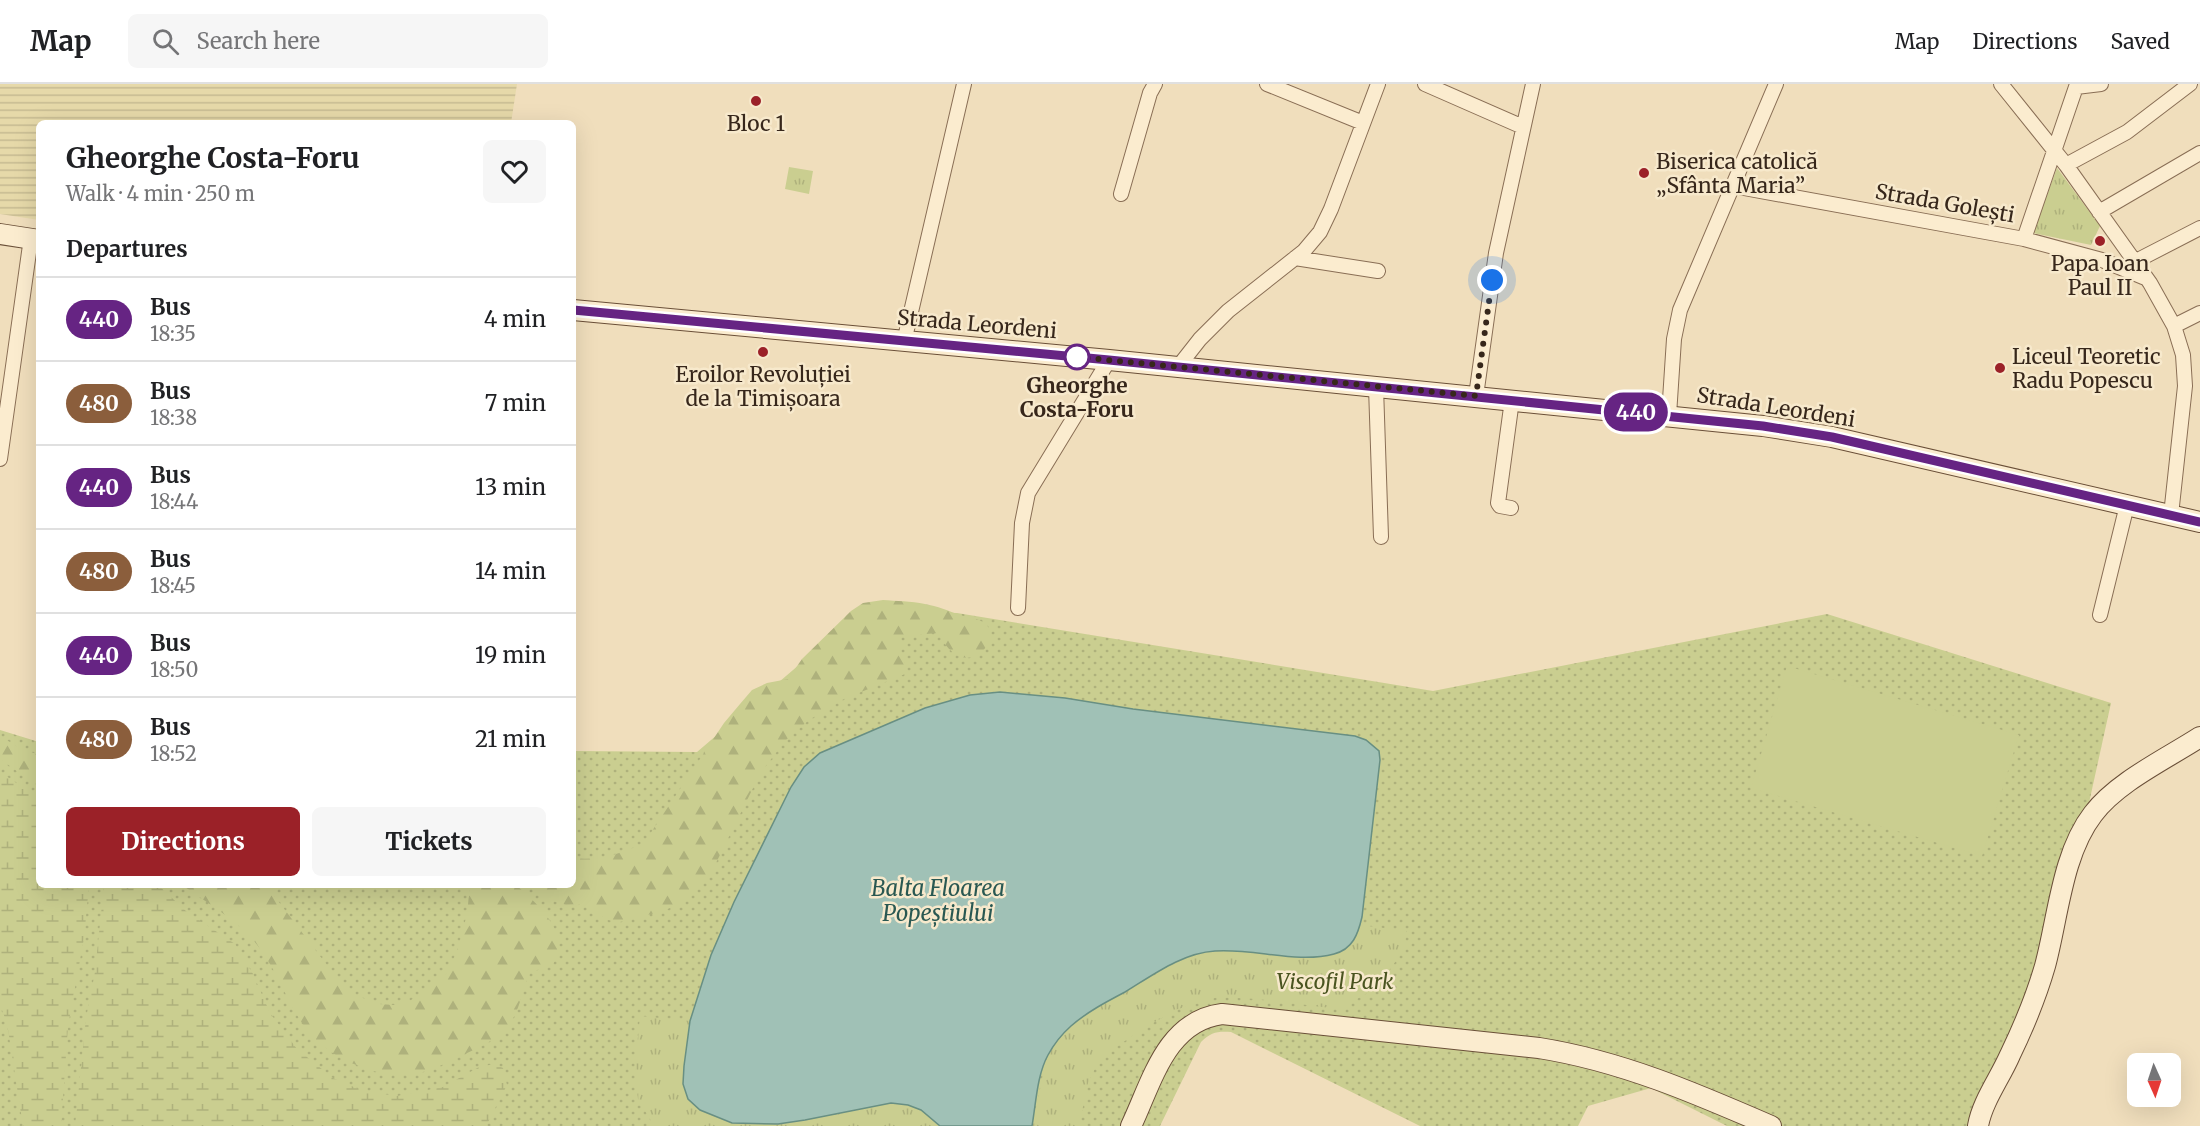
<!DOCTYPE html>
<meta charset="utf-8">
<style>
:root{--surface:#fff;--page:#f6f6f6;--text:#202124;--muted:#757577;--line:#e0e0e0;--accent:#9b2128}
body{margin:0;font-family:Merriweather,serif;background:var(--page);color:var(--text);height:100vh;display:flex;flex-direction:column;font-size:22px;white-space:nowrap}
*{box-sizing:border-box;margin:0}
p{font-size:20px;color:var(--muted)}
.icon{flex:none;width:33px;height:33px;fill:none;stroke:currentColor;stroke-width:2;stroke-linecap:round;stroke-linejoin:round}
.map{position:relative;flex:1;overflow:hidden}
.side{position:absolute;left:36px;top:36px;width:540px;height:768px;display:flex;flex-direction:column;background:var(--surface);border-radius:9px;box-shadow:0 6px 24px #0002}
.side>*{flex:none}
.badge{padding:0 12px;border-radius:20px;font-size:21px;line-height:39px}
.needle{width:39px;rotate:177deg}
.buttons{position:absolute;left:2127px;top:969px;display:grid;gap:12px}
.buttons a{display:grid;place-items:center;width:54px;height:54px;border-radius:9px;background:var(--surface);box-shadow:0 6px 24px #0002;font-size:30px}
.you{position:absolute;width:30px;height:30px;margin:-15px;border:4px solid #fff;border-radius:50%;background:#1a73e8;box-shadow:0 0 0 9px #1a73e833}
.map>.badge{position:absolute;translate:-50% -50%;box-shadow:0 0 0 3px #fff}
h2{padding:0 30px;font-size:22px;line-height:54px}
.round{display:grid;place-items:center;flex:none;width:63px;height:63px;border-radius:9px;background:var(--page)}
.summary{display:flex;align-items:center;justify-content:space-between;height:102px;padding:0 30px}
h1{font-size:28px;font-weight:700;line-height:45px}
.primary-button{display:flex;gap:12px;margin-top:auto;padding:12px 30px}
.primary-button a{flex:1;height:69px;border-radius:9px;background:var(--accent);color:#fff;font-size:24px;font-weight:700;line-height:69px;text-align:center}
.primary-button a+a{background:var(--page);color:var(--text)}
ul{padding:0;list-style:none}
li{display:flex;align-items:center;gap:18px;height:84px;padding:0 30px;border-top:2px solid var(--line)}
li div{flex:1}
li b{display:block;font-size:22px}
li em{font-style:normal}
li .badge{min-width:66px;font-weight:700;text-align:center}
header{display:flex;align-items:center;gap:36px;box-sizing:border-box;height:84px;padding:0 30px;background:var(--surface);border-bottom:2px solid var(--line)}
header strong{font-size:28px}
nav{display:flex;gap:33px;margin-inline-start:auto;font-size:21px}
.search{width:420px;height:54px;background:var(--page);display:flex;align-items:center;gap:15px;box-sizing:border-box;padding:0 21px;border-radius:9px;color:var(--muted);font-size:22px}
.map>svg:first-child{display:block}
</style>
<header>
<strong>Map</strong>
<div class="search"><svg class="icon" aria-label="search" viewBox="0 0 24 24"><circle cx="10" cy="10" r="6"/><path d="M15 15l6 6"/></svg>Search here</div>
<nav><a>Map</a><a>Directions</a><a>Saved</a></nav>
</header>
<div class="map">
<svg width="2200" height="1042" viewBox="0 0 2200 1042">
<defs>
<pattern id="farmland-rules" width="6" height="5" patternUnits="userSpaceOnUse" patternTransform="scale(1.5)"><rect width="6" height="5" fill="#e6d9a9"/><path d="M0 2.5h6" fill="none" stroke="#c6ba91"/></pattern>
<pattern id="grass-dots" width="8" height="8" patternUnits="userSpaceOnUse" patternTransform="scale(1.5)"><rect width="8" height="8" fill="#cace90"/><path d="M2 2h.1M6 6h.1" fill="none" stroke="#aeb17c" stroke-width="1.8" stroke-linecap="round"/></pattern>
<pattern id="forest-firs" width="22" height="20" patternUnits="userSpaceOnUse" patternTransform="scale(1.5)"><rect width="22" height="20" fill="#cace90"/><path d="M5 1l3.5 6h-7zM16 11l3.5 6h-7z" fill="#aeb17c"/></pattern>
<pattern id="wetland-marsh" width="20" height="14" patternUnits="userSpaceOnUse" patternTransform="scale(1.5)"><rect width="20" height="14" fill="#cace90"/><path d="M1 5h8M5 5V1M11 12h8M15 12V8" fill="none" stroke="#aeb17c"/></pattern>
<pattern id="park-tufts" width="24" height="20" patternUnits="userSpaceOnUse" patternTransform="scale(1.5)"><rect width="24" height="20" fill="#cace90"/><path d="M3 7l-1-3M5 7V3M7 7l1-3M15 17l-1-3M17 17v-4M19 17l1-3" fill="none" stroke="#aeb17c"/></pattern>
</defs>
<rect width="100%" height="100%" fill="#f0debc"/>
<path fill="url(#farmland-rules)" d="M 0,0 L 517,0 L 511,39 L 39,39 L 39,136 L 0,130 Z"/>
<path fill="url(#grass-dots)" d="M 915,528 L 957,529 L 1433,607 L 1827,530 L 2111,619 L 2089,719 L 2075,742 L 2045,858 L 1984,1042 L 1727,1042 L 1651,1004 L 1588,1022 L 1578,1042 L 1420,1042 L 1231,948 C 1218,947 1211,948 1201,958 L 1160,1042 L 0,1042 L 0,646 L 39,658 L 39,801 L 573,801 L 573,667 L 697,668 L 841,545 Z"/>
<path fill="url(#forest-firs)" d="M 883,516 C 896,517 911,517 925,520 C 937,522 949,527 960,531 C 967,533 977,534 983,538 C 1007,552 966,604 938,549 L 901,552 C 895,565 909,576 905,590 L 844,615 L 809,636 L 786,656 L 765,683 L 755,700 L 712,787 L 686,817 L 663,827 L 620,838 L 608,836 L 582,820 L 566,821 L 542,813 L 531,801 L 573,801 L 573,774 C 599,777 621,770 644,759 L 724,639 L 740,620 L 752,606 L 767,599 L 788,595 L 802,575 L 851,527 L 863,519 Z
M 0,652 L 18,663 L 39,671 L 39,703 L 0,675 Z
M 182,801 L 266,801 L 339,897 L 355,911 L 379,920 L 394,921 L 408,918 L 429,904 L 448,888 L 458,864 L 467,830 L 470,801 L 516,801 C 534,817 566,844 557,871 C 556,875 554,880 550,882 C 545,885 537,886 531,887 C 521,906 521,929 505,945 C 494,957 478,964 463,971 C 422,991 403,999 359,982 C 342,976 326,966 313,953 C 287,924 279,886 254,857 C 234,834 206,818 182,801 Z"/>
<path fill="url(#wetland-marsh)" d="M 0,688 L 39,714 L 39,801 L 89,801 L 84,854 L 68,942 L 61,1042 L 23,1042 L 7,939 L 0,921 Z
M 104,801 L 158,801 L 187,828 L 235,860 L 253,890 L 270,929 L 297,965 L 333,994 L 363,1007 L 397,1012 L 443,1003 L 479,983 L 494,980 L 503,984 L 507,1001 L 486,1042 L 75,1042 L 86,934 L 95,888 Z"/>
<path fill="url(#park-tufts)" d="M 789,83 L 813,87 L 809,110 L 785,105 Z
M 2057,84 L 2100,142 L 2091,161 L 2033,149 Z
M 1360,841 L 1407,847 L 1403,867 L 1383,895 L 1371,907 L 1339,925 L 1257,915 L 1218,913 L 1178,925 L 1144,944 L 1100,974 L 1088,999 L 1079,1042 L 1032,1042 L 1047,973 L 1060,953 L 1090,928 L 1179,877 L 1197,870 L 1214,867 L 1244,866 L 1307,873 L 1359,847 Z
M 640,932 L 690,937 L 684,982 L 732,1039 C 756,1040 781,1040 805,1036 C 846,1030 909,1000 940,1042 L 654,1042 L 638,1015 L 635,983 Z"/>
<path fill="#cace90" d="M 1787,582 L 2019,651 L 1982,772 L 1751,704 Z"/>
<path fill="#a0c1b6" stroke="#688f83" stroke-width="1.5" d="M 1000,608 L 1065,614 L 1133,625 L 1355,652 L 1366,656 L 1379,667 L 1380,676 L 1362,833 C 1358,850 1353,865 1334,870 C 1297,880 1254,864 1215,867 C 1182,869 1153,891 1125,908 C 1106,918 1087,928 1071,942 C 1062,950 1054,960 1048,971 C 1037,991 1036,1019 1032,1042 L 940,1042 L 921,1026 L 908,1021 L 891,1019 L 805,1036 L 778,1040 L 732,1039 L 700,1026 L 688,1015 L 683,1000 L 684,982 L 690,937 L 711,871 L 734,818 L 791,703 L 804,683 L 820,669 L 925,624 L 970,611 Z"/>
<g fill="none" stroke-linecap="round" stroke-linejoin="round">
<defs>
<path id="street" d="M 1267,0 L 1363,39
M 1425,0 L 1523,43
M 2001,0 L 2066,81 L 2150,199 L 2174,242 L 2183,271 L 2185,302 L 2171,431
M 2076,3 L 2101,0
M 2066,81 L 2127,48 L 2190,0
M 1733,102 L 2024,155 L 2102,176 L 2143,193
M 1121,110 L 1150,9 L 1155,0
M 2099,128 L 2200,69
M 2024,155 L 2077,0
M 1295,174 L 1378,187
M 2134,178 L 2200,144
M 2174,242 L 2200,229
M 904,258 L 964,0
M 1178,283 L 1200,255 L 1228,227 L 1304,167 L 1320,148 L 1331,125 L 1378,0
M 1376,303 L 1381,453
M 1476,312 L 1496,169 L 1533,0
M 1669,331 L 1674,255 L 1680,226 L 1776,0
M 0,375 L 31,154
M 1511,424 L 1500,422 L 1498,419 L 1512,316
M 1018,524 L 1022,439 L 1028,409 L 1109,276
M 2100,531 L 2127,421"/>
<path id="secondary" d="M 0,150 L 39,156
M 573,226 L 1109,276 L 1763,342 L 1832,353 L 2200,438
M 1131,1042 C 1152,998 1166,937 1222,930 L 1539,964 C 1621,977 1695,1009 1771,1042
M 1978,1042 C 1982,1018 2000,994 2010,971 C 2024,942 2036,913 2045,882 C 2058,834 2062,770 2093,730 C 2117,698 2166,675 2200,653"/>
</defs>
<use href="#street" stroke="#896e55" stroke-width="16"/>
<use href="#secondary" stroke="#6a4f38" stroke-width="22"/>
<use href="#street" stroke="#fbeccf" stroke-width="14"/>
<use href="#secondary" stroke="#fbeccf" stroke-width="20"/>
</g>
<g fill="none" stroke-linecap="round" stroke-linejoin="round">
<defs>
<path id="line" d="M 573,226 L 1109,276 L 1763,342 L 1832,353 L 2200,438"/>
</defs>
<use href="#line" stroke="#fff" stroke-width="14"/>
<use href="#line" stroke="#662483" stroke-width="9"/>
<path stroke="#37271b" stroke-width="6" stroke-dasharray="0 10.8" d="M 1077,273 L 1476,312 L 1492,196"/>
</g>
<g fill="#9b2128" stroke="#f7e9cc" stroke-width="2">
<circle cx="756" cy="17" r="6"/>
<circle cx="1644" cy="89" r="6"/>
<circle cx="2100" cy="157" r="6"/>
<circle cx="763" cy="268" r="6"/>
<circle cx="2000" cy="284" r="6"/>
</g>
<circle fill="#fff" stroke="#662483" stroke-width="3" cx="1077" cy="273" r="12"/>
<g text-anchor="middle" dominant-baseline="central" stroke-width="5" stroke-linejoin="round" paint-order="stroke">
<g font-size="21" fill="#37271b" stroke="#f7e9cc">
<text x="756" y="39">Bloc 1</text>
<text x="1656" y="77" text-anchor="start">Biserica catolică<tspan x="1656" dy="24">„Sfânta Maria”</tspan></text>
<text x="2100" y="179">Papa Ioan<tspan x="2100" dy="24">Paul II</tspan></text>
<text x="2012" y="272" text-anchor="start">Liceul Teoretic<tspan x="2012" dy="24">Radu Popescu</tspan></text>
<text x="763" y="290">Eroilor Revoluției<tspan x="763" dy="24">de la Timișoara</tspan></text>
</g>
<g font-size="21" fill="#37271b" stroke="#f7e9cc">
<text transform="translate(1945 119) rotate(10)">Strada Golești</text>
<text transform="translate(977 240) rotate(5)">Strada Leordeni</text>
<text transform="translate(1776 323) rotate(9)">Strada Leordeni</text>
</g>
<g font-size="21" font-weight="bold" fill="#37271b" stroke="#f7e9cc">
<text x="1077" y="301">Gheorghe<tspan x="1077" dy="24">Costa-Foru</tspan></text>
</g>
<g font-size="21" font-style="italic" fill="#4a5420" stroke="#f7e9cc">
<text x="1335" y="897">Viscofil Park</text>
</g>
<g font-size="22" font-style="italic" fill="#295852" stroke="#f7e9cc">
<text x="938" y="804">Balta Floarea<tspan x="938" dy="25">Popeștiului</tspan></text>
</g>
</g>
</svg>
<div class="buttons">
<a><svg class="needle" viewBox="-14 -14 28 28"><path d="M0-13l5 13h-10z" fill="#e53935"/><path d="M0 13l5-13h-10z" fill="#757577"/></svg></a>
</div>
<div class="you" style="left:1492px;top:196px"></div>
<b class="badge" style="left:1636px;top:328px;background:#662483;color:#fff">440</b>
<section class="side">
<div class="summary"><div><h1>Gheorghe Costa-Foru</h1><p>Walk · 4 min · 250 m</p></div><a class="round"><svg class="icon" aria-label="heart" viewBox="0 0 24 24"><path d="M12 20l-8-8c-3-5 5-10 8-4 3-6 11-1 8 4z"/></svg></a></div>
<h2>Departures</h2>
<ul>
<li><span class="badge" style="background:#662483;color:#fff">440</span><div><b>Bus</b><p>18:35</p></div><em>4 min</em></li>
<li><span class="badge" style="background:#8b5e3c;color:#fff">480</span><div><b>Bus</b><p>18:38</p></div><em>7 min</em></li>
<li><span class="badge" style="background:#662483;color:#fff">440</span><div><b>Bus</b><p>18:44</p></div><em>13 min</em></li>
<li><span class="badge" style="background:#8b5e3c;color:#fff">480</span><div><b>Bus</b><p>18:45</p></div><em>14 min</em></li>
<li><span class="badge" style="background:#662483;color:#fff">440</span><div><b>Bus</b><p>18:50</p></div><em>19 min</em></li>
<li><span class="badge" style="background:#8b5e3c;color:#fff">480</span><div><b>Bus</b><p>18:52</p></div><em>21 min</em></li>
</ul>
<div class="primary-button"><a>Directions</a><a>Tickets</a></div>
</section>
</div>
